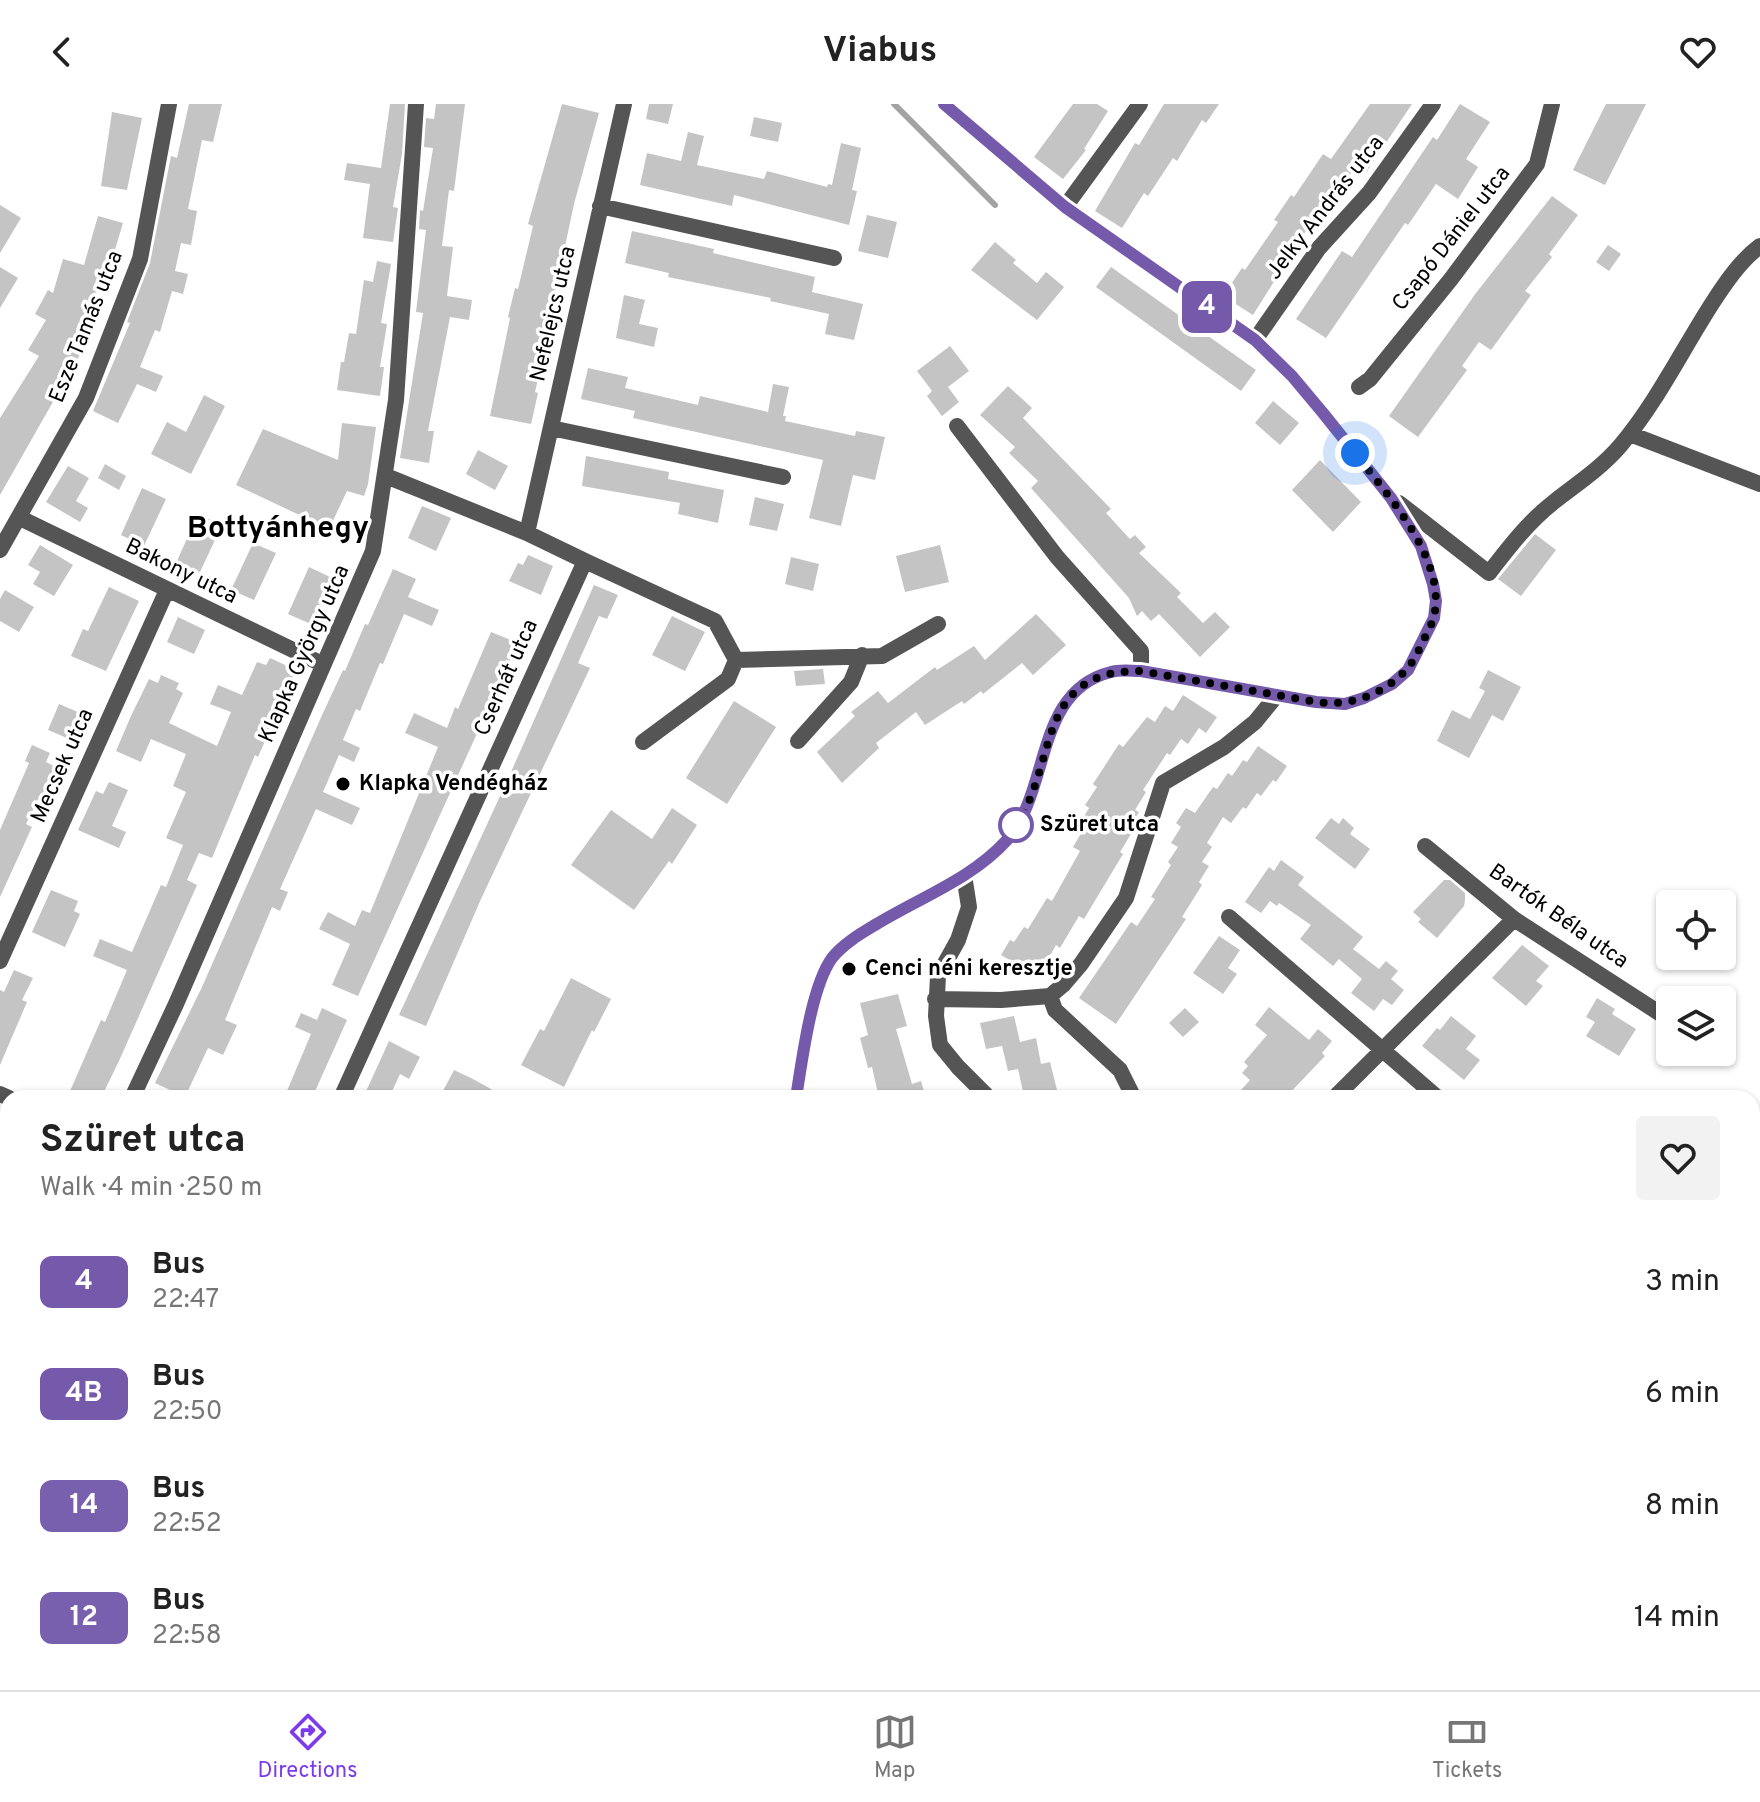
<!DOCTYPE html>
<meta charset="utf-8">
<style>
:root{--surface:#fff;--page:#f2f2f2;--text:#222;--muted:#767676;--line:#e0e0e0;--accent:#7c3aed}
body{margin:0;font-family:Overpass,sans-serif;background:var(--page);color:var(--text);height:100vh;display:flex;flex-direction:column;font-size:30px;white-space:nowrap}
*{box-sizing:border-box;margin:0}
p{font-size:26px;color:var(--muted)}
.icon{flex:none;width:44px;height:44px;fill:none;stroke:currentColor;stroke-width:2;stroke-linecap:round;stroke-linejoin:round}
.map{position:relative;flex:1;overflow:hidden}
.side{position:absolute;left:0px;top:986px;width:1760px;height:600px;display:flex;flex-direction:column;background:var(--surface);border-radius:24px 24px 0 0;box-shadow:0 2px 6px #0004}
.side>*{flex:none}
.badge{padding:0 16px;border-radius:12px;font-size:28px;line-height:52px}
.tools{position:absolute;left:1656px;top:786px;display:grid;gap:16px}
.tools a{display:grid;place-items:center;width:80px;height:80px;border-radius:8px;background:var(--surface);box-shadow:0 2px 6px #0004;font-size:40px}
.you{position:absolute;width:40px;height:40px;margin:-20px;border:6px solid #fff;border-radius:50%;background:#1a73e8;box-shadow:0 0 0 12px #1a73e833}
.map>.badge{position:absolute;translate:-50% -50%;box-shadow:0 0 0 4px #fff}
.round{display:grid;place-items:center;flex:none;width:84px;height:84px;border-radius:8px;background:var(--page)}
.overview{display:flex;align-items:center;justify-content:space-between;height:136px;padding:0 40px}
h1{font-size:38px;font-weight:700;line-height:60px}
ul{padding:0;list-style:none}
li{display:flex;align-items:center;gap:24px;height:112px;padding:0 40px}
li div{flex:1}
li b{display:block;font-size:30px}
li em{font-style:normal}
li .badge{min-width:88px;font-weight:700;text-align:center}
header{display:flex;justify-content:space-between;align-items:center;height:104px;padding:0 40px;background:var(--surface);font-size:36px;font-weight:700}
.tabs{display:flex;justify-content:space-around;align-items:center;height:112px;border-top:2px solid var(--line);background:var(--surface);font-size:22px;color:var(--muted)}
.tabs a{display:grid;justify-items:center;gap:4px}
.tabs .active{color:var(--accent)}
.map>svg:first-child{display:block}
</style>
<header><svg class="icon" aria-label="back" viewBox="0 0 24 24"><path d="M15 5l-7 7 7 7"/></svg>Viabus<svg class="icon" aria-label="heart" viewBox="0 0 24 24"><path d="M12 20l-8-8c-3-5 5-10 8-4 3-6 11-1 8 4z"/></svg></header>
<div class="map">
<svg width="1760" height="1586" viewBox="0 0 1760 1586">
<rect width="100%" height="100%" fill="#fff"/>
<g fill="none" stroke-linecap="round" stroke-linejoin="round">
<path stroke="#a3a3a3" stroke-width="6" d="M 894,0 L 995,101"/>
</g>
<path fill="#c4c4c4" d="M 189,0 L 222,0 L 213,38 L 202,36 L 188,105 L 197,107 L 191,141 L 181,139 L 175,167 L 188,170 L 183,190 L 172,187 L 160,228 L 155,226 L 140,263 L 163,272 L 156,288 L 137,280 L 118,319 L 93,307 L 130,219 L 127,218 L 150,159 L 171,52 L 177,54 Z
M 390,0 L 405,0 L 402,50 L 393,103 L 398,104 L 393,138 L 363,134 L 370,80 L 344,76 L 347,59 L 381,64 Z
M 436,0 L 465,0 L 454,87 L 449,86 L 442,142 L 453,143 L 447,192 L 472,196 L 469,216 L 450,213 L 428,327 L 434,327 L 429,359 L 400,354 L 423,209 L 416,208 L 426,126 L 419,125 L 420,106 L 423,107 L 433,44 L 424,43 L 426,14 L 434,15 Z
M 562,0 L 599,9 L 574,100 L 554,194 L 557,194 L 535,288 L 538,289 L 531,320 L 490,312 L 510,214 L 508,213 L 515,184 L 518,185 L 533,122 L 528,120 Z
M 649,0 L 673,0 L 668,20 L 646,15 Z
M 1073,0 L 1097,0 L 1108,7 L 1084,45 L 1086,46 L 1063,75 L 1034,53 Z
M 1164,0 L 1219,0 L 1206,19 L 1202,16 L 1177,57 L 1173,54 L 1148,92 L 1144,89 L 1122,124 L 1095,107 L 1135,39 L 1139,41 Z
M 1370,0 L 1412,0 L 1367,67 L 1357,60 L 1329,101 L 1324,98 L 1253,211 L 1223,192 L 1242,164 L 1245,166 L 1278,118 L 1274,116 L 1291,91 L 1294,93 L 1323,50 L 1331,55 Z
M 1460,0 L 1490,18 L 1466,55 L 1478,63 L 1458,95 L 1436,80 L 1408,121 L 1405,119 L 1326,234 L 1296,215 L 1342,147 L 1352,153 L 1433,33 L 1437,36 Z
M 1606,0 L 1646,0 L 1605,81 L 1573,66 Z
M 112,8 L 142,14 L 127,86 L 101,82 Z
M 754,13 L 782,19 L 778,38 L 750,32 Z
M 688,28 L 704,32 L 697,61 L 764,75 L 767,67 L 827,83 L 828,80 L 832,81 L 841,39 L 861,44 L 852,86 L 857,87 L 849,121 L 734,91 L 732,102 L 640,81 L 647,49 L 681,57 Z
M 1552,92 L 1578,111 L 1549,150 L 1552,153 L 1525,187 L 1531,191 L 1491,246 L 1479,238 L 1462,262 L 1467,266 L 1418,333 L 1389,312 L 1476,189 Z
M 0,101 L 21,114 L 0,149 Z
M 867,111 L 897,118 L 888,154 L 858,147 Z
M 98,112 L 123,119 L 114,149 L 108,148 L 90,209 L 93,210 L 75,241 L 83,245 L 0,391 L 0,314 L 39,252 L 28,246 L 46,216 L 35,210 L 48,186 L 53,189 L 63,155 L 84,161 Z
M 632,127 L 714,145 L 713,149 L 815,173 L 812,188 L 863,200 L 854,236 L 825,230 L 829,210 L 770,197 L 771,194 L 668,173 L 669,169 L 625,159 Z
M 995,138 L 1016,156 L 1013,159 L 1037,179 L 1046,168 L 1064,183 L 1037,216 L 971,166 Z
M 1608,141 L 1621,150 L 1609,167 L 1596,158 Z
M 377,157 L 391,160 L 381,219 L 387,220 L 380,263 L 384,263 L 380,292 L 337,286 L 341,258 L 344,258 L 349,229 L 356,230 L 364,176 L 373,178 Z
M 0,163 L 18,174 L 0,204 Z
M 1111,163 L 1256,266 L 1241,287 L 1096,183 Z
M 624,191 L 645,196 L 639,220 L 658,224 L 654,243 L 616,234 Z
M 950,242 L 969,267 L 948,283 L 959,298 L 942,312 L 927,292 L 932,287 L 917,267 Z
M 588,264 L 628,273 L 625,284 L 698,301 L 700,292 L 768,308 L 773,280 L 789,283 L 783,312 L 786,312 L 785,317 L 855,332 L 856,327 L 885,333 L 875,376 L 853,371 L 841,422 L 809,414 L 823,356 L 633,314 L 635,307 L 581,295 Z
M 1008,282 L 1032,304 L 1023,314 L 1111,405 L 1106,409 L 1130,435 L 1135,431 L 1146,443 L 1139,449 L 1181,489 L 1177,493 L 1203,519 L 1215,508 L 1230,523 L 1200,553 L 1159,510 L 1151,517 L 1142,507 L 1137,512 L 1129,494 L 1031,384 L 1038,377 L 1009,349 L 1015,343 L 980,311 Z
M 204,291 L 225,302 L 191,370 L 151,350 L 167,318 L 186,328 Z
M 1273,297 L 1299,319 L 1280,341 L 1255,319 Z
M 342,319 L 376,323 L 368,380 L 364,392 L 347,387 L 329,425 L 236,381 L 263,325 L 338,356 Z
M 478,346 L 508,362 L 495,386 L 466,370 Z
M 586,352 L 669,368 L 668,375 L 724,386 L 718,419 L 678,410 L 680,399 L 582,382 Z
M 1320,356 L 1361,398 L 1333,428 L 1292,386 Z
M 105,360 L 126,372 L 119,386 L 98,374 Z
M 68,362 L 89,374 L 76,397 L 88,404 L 80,418 L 46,398 Z
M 142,384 L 166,395 L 144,442 L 121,431 Z
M 755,393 L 784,400 L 777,427 L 749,421 Z
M 422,402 L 451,414 L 436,447 L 408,434 Z
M 198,410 L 222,421 L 200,468 L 177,457 Z
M 1535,430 L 1556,446 L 1521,492 L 1498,475 Z
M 253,439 L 276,449 L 254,496 L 231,486 Z
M 40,441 L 73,461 L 54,492 L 33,480 L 40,468 L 28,461 Z
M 940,441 L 949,478 L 905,488 L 896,452 Z
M 528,451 L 553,462 L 541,491 L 509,477 L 518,459 L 523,461 Z
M 791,453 L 819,460 L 813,487 L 785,480 Z
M 309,463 L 332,474 L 311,520 L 288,510 Z
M 393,465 L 416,475 L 408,493 L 439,506 L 432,522 L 404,510 L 383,560 L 380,559 L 360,607 L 356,605 L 343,636 L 360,644 L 354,658 L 339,651 L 323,688 L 360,704 L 352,721 L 316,705 L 280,785 L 288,788 L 280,807 L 272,803 L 225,916 L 237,921 L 223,951 L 208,944 L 185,993 L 155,979 L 202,883 L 323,609 L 343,566 L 345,567 L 365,520 L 368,521 Z
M 594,481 L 618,491 L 607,515 L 599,512 L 578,559 L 590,564 L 481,795 L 426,922 L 399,911 L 507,677 Z
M 109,483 L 139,497 L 106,567 L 71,552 L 83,525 L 88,527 Z
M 5,486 L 34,503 L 19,528 L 0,517 L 0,495 Z
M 1036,510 L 1066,541 L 1033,571 L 1022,559 L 983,590 L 981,587 L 964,600 L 962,597 L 925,621 L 916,608 L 876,639 L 879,644 L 842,679 L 817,648 L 855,612 L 851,608 L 878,587 L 888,599 L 935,563 L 937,566 L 974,542 L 985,556 Z
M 672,512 L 705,528 L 685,567 L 652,551 Z
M 178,513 L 205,526 L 194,550 L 167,538 Z
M 491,528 L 518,539 L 358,892 L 332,881 L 350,840 L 319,825 L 328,808 L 355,822 L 362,806 L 370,809 L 438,643 L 405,629 L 414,609 L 447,624 L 455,603 L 458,605 Z
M 270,554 L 296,566 L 258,653 L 255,651 L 212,754 L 199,749 L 187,776 L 197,781 L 119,957 L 101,994 L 67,994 L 101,916 L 105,918 L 127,866 L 93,852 L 100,835 L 132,848 L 161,781 L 166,783 L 183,741 L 166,734 L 186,688 L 173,682 L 186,650 L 151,635 L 141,658 L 116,647 L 131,612 L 149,575 L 158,579 L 161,571 L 179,579 L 176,585 L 183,589 L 169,619 L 217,642 L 231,608 L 210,600 L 218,581 L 242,591 L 257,558 L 266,561 Z
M 823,565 L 825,580 L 796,582 L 794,567 Z
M 1488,566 L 1521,583 L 1503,617 L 1492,611 L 1469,654 L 1437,637 L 1452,606 L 1470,615 L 1485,587 L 1479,584 Z
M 1183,591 L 1217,613 L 1206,629 L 1199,624 L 1188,640 L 1181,635 L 1170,651 L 1167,649 L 1143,686 L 1146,688 L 1135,706 L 1139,708 L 1127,727 L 1131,730 L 1120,748 L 1123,750 L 1084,815 L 1079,812 L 1060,844 L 1056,841 L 1047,857 L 1042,854 L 1033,870 L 1001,851 L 1010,836 L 1014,838 L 1024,823 L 1028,825 L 1047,794 L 1052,797 L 1080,747 L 1073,743 L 1083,726 L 1078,723 L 1089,704 L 1085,701 L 1097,683 L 1093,680 L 1119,640 L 1123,643 L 1147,613 L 1155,618 L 1165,602 L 1173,607 Z
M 734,597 L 776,623 L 727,700 L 686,674 Z
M 59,600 L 85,611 L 74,637 L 48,626 Z
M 32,641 L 50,649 L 46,658 L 60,665 L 48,692 L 41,689 L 26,720 L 32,723 L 0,793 L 0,726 L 29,659 L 25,657 Z
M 1258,642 L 1287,662 L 1276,678 L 1273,676 L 1261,692 L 1257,689 L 1246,705 L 1243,703 L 1231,719 L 1223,713 L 1207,739 L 1212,743 L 1202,758 L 1209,762 L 1199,778 L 1202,781 L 1182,813 L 1186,815 L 1116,920 L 1079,894 L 1131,818 L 1137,822 L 1155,795 L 1151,793 L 1171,761 L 1168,758 L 1178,743 L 1171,739 L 1181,723 L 1176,719 L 1186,704 L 1195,709 L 1213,683 L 1217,685 L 1228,669 L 1232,672 L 1243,656 L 1247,658 Z
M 109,678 L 128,686 L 112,722 L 126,728 L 119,744 L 78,726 L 96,687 L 103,690 Z
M 672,704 L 697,721 L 672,760 L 669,757 L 634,806 L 571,761 L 611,706 L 652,735 Z
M 1331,714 L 1339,720 L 1343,714 L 1354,724 L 1350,730 L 1370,745 L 1355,765 L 1315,734 Z
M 1281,756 L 1304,773 L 1298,781 L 1363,833 L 1353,845 L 1379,865 L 1386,857 L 1398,867 L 1391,875 L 1404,886 L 1392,901 L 1383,895 L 1374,907 L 1351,889 L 1362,875 L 1339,855 L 1333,862 L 1300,835 L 1311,821 L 1279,799 L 1277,802 L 1270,797 L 1261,809 L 1245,798 L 1269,763 L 1274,767 Z
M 1444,776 L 1450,776 L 1465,789 L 1465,796 L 1464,802 L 1437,834 L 1418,818 L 1421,815 L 1413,808 Z
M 51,786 L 78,797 L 74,807 L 80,810 L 65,843 L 32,828 Z
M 1219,832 L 1240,846 L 1228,864 L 1237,870 L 1223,890 L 1193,869 Z
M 1522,841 L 1549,862 L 1536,877 L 1543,882 L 1526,902 L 1492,874 Z
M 14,866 L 33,874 L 22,896 L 27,898 L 0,961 L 0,886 L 4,888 Z
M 571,874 L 611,895 L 594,928 L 592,926 L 564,983 L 521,961 L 540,925 L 544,927 Z
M 898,890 L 907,922 L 896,925 L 912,980 L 921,977 L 926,994 L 879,994 L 872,963 L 868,964 L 860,934 L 868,931 L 860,899 Z
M 1597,894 L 1615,905 L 1612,910 L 1636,925 L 1619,952 L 1586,932 L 1595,918 L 1586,913 Z
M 1269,903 L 1309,936 L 1318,925 L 1332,937 L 1322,949 L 1325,952 L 1285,994 L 1234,994 L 1250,976 L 1242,969 L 1248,962 L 1244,958 L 1267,931 L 1255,921 Z
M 322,904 L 347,916 L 312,994 L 284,994 L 311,930 L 295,923 L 301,909 L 317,916 Z
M 1185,904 L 1199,918 L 1183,933 L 1169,919 Z
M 1014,912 L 1020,938 L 1036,934 L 1041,960 L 1050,958 L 1059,994 L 1033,994 L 1032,990 L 1024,992 L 1018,965 L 1008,967 L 1002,942 L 986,945 L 980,919 Z
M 1451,912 L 1476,932 L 1466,945 L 1480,956 L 1464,976 L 1422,942 L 1437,924 L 1440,926 Z
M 389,937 L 420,953 L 409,975 L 400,970 L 389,994 L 363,994 Z
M 454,966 L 473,975 L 507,994 L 457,994 L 443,987 Z"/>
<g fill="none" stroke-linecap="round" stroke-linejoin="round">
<path stroke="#555" stroke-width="16" d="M 600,102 L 834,154
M 1065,103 L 1140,0
M 1255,236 L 1319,144 L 1369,89 L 1433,0
M 1359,283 L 1370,275 L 1451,175 L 1537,60 L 1552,0
M 957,322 L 1057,453 L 1141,547 L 1141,567
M 551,324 L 783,373
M 1630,330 L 1760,380
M 1399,399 L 1489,469 C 1509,443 1529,417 1555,397 C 1578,379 1601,364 1620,342 C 1657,298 1682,246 1713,198 C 1726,178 1741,156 1760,142
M 20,414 L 322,560
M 527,429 L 624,0
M 0,446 L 86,294 L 140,155 L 169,0
M 585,457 L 715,517 L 736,556 L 882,552 L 938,520
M 798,637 L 851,578 L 862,551
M 643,638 L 728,575 L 736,556
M 1425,742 L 1514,815 L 1670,916
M 964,771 L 969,803 L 958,836 L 938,872 L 936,912 L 940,941 L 958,963 L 989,994
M 1229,813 L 1438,994
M 0,857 L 167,486
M 1050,892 L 1055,906 L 1120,966 L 1134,994
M 935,895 L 1001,896 L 1050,892 L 1063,881 L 1081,860 L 1126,794 L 1163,679 L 1224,643 L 1255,618 L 1277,591
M 0,990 L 9,994
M 132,994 L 176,900 L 373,447 L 396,296 L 416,0
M 341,994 L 585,457 L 527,429 L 386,372
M 796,994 C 802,957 811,883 832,854 C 843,840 860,830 875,821 C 919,794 973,775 1007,736 C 1050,686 1035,587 1111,568 C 1120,565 1131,567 1141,567 L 1316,598 L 1345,600 L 1364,594 L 1392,580 L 1408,566 L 1434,514 L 1436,497 L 1433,480 L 1421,442 L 1391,394 L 1342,333 L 1292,272 L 1255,236 L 1065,103 L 944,0
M 1334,994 L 1514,815
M 0,1338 L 8,1341
M 661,1578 L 666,1586
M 48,1586 L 52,1578
M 456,1586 L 462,1578
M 934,1586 L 941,1578"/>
</g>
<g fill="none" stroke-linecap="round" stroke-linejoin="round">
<defs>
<path id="line" d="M 796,994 C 802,957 811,883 832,854 C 843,840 860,830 875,821 C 919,794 972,775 1007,736 C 1051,686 1034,587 1111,568 C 1120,565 1131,567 1141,567 L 1316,598 L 1345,600 L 1364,594 L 1392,580 L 1408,566 L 1434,514 L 1436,497 L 1433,480 L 1421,442 L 1391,394 L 1323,309 L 1292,272 L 1255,236 L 1065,103 L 944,0"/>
</defs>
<use href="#line" stroke="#fff" stroke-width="18"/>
<use href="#line" stroke="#755aab" stroke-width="12"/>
<path stroke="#000" stroke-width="8" stroke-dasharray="0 14.4" d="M 1016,721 C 1059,658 1034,566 1141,567 L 1316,598 C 1347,602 1378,593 1401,571 C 1412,562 1418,548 1424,535 C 1428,528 1432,520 1434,512 C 1447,456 1387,390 1355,349"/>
</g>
<g fill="#000" stroke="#fff" stroke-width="3">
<circle cx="343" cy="680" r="8"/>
<circle cx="849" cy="865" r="8"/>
</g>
<circle fill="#fff" stroke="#755aab" stroke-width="4" cx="1016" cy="721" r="16"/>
<g text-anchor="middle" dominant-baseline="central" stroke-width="7" stroke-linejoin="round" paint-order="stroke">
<g font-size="22" fill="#000" stroke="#fff">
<text transform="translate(1326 104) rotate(-52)">Jelky András utca</text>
<text transform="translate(1452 135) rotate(-52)">Csapó Dániel utca</text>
<text transform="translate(554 210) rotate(-77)">Nefelejcs utca</text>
<text transform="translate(87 223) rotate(-68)">Esze Tamás utca</text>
<text transform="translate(181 468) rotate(26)">Bakony utca</text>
<text transform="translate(305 550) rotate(-66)">Klapka György utca</text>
<text transform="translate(507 574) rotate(-66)">Cserhát utca</text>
<text transform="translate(63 662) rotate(-66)">Mecsek utca</text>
<text transform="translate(1558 813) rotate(35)">Bartók Béla utca</text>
</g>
<g font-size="22" font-weight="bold" fill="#000" stroke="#fff" text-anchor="start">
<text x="359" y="680">Klapka Vendégház</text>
<text x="865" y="865">Cenci néni keresztje</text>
</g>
<g font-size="22" font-weight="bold" fill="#000" stroke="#fff" text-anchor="start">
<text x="1040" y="721">Szüret utca</text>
</g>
<g font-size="30" font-weight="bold" fill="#000" stroke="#fff">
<text x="278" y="425">Bottyánhegy</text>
</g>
</g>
</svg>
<div class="tools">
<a><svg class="icon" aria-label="locate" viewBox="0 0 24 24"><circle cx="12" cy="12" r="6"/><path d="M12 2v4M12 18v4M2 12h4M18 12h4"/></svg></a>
<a><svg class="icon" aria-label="layers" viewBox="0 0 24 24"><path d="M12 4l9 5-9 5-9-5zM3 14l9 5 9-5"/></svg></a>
</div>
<div class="you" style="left:1355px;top:349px"></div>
<b class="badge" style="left:1207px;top:203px;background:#755aab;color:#fff">4</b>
<section class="side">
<div class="overview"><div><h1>Szüret utca</h1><p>Walk · 4 min · 250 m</p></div><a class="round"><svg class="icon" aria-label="heart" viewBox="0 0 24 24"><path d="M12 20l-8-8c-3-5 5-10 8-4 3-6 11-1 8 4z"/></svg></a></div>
<ul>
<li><span class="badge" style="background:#755aab;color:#fff">4</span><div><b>Bus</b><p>22:47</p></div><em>3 min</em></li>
<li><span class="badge" style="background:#755aab;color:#fff">4B</span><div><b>Bus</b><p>22:50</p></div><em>6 min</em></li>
<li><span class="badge" style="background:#7960ae;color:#fff">14</span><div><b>Bus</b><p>22:52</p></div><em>8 min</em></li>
<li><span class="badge" style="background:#7960ae;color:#fff">12</span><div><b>Bus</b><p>22:58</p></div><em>14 min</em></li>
</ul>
</section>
</div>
<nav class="tabs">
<a class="active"><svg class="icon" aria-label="directions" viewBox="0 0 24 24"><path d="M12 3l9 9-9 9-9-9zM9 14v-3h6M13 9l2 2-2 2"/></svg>Directions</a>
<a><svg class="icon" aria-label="map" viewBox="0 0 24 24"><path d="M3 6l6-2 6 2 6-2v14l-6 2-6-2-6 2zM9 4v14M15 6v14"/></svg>Map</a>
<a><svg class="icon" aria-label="tickets" viewBox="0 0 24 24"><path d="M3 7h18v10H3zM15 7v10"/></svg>Tickets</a>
</nav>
